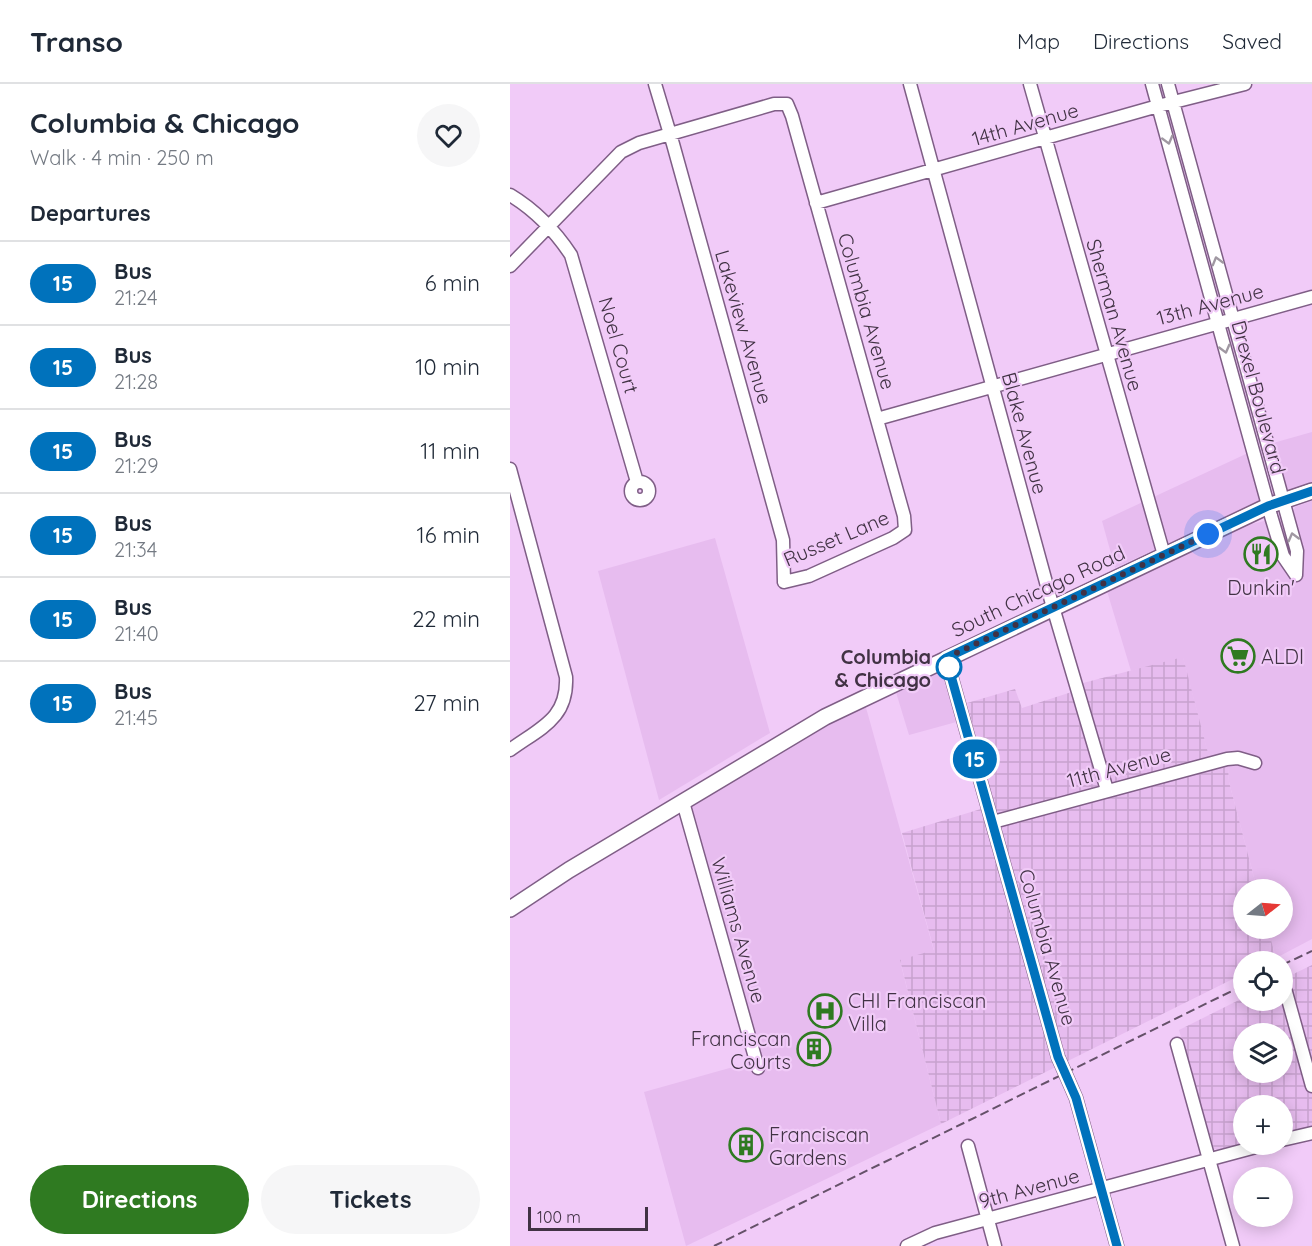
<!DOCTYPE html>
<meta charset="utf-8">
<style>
:root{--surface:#fff;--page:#f6f6f7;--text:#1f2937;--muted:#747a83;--line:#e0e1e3;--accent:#2f7a21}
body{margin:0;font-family:Quicksand,sans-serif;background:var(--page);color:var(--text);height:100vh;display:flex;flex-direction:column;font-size:22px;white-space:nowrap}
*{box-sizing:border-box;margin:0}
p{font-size:20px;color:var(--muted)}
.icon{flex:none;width:33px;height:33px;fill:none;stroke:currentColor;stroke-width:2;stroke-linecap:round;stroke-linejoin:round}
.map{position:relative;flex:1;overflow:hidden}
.drawer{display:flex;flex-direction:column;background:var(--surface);width:510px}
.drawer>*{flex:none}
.badge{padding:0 12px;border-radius:20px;font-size:21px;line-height:39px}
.needle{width:39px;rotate:73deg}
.buttons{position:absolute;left:723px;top:795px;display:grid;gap:12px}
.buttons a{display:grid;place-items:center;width:60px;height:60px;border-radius:50%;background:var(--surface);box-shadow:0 3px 15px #0003;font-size:30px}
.scale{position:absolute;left:18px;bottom:15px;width:120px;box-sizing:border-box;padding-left:6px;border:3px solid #413244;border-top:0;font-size:16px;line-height:21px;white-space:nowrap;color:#413244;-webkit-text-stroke:4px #f1cbf8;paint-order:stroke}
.you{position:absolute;width:30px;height:30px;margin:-15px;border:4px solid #fff;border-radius:50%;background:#1a73e8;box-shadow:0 0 0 9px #1a73e833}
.map>.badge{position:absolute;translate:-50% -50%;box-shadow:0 0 0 3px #fff}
h2{padding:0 30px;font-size:22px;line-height:54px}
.round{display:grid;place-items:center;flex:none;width:63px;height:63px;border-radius:32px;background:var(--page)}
.overview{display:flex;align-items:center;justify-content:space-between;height:102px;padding:0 30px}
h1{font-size:28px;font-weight:700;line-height:45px}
.primary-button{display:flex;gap:12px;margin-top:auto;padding:12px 30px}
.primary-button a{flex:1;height:69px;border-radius:36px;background:var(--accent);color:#fff;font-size:24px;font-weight:700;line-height:69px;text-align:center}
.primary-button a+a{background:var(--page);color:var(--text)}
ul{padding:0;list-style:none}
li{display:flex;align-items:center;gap:18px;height:84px;padding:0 30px;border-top:2px solid var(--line)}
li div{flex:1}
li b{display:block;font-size:22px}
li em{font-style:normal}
li .badge{min-width:66px;font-weight:700;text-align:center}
header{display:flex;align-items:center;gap:36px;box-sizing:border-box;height:84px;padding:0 30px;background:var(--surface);border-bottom:2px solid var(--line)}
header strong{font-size:28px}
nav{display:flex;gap:33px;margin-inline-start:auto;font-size:21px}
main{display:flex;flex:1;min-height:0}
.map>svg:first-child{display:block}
</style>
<header>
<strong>Transo</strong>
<nav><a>Map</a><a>Directions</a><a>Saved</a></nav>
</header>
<main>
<section class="drawer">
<div class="overview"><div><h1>Columbia &amp; Chicago</h1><p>Walk · 4 min · 250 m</p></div><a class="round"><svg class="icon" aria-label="heart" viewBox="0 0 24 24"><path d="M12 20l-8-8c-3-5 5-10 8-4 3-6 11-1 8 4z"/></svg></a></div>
<h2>Departures</h2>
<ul>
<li><span class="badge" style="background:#0072bc;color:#fff">15</span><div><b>Bus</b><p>21:24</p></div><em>6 min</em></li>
<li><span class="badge" style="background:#0072bc;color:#fff">15</span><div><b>Bus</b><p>21:28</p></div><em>10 min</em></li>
<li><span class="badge" style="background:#0072bc;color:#fff">15</span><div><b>Bus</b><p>21:29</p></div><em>11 min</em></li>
<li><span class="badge" style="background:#0072bc;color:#fff">15</span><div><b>Bus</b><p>21:34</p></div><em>16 min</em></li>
<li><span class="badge" style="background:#0072bc;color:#fff">15</span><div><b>Bus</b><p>21:40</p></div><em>22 min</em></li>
<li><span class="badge" style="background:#0072bc;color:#fff">15</span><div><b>Bus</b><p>21:45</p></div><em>27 min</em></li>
</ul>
<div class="primary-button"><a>Directions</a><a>Tickets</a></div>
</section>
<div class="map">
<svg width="802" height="1162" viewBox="0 0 802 1162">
<defs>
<pattern id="industrial-grid" width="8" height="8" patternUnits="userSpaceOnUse" patternTransform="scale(1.5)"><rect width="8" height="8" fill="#e7bcef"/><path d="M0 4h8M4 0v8" fill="none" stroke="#c7a2ce"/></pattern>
</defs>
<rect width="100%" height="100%" fill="#f1cbf8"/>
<path fill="#e7bcef" d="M 802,348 L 802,398 L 779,405 L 776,404 L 763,359 Z
M 738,369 L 750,411 L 749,417 L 605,484 L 592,437 Z
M 802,417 L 802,855 L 766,874 L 758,845 L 772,844 L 772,806 L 747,805 L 719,698 L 718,683 L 703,689 L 673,574 L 621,587 L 597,507 L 742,440 L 782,430 L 785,423 Z
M 205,454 L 260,649 L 149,716 L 88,487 Z
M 426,587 L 434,590 L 437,595 L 450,637 L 399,651 L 385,605 Z
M 355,620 L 424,867 L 390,877 L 431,1040 L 176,1162 L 134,1008 L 241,978 L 170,727 Z"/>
<path fill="url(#industrial-grid)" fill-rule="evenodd" d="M 673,573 L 703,688 L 718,682 L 719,698 L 747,805 L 734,806 L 734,844 L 758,845 L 766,874 L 759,877 L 734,878 L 733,890 L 431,1040 L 390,876 L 424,866 L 392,749 L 484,721 L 457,619 L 505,605 L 512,624 L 574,604 L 573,599 Z
M 802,881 L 802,1042 L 773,1049 L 772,1022 L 734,1022 L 733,1060 L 708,1066 L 704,1065 L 669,946 L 733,914 L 734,916 L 772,916 L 773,895 ZM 734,950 L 772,950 L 772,988 L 734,988 Z"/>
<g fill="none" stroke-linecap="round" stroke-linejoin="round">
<defs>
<path id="minor" d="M 400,0 L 540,513 L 597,706
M 520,0 L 654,471
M 642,0 L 761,432 L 773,472 L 786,491
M 658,0 L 787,467 L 786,491
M 0,111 C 25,126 45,147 61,171 L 127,398
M 306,119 L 648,22 L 735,0
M 0,182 L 111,68 L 129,59 L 264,20 L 277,20 L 282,32 L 394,432 L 395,446 L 383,454 L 299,492 L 274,498 L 273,456 L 163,60 C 157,40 151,20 145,0
M 367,335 L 802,213
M 0,385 L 56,593 C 58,635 30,644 0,666
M121 407a9 9 0 1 1 18 0a9 9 0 1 1-18 0Z
M 436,574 L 548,973 L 566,1014 L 607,1162
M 173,718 L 248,984
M 483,738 L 717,675 L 728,674 L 745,679
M 776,908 L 802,1002
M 667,960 L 723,1162
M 772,1056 L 802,1049
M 458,1062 L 485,1162
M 397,1162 L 425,1149 L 757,1060"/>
<path id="major" d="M 0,825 L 59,786 L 315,633 L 758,422 L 802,407"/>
</defs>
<use href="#minor" stroke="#7f5e86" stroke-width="15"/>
<use href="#major" stroke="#7f5e86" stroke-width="18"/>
<use href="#minor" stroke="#fff" stroke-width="12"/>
<use href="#major" stroke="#fff" stroke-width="15"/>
<path stroke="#655169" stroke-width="2" stroke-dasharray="9 4.5" stroke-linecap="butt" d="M 772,881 L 802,867
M 204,1162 L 734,901"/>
</g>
<defs><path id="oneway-chevron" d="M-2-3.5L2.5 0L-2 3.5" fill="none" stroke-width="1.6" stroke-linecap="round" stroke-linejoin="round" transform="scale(1.5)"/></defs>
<g stroke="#a098a2">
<use href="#oneway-chevron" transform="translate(658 56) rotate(75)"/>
<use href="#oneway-chevron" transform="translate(707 177) rotate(-106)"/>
<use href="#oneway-chevron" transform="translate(715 265) rotate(75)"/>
<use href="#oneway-chevron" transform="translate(783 453) rotate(-105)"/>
</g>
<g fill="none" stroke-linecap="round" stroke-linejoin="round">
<defs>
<path id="line" d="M 607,1162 L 566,1014 L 548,973 L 436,574 L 758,422 L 802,407"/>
</defs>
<use href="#line" stroke="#fff" stroke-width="14"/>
<use href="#line" stroke="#0072bc" stroke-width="9"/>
<path stroke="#413244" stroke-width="6" stroke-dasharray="0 10.8" d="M 439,583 L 436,574 L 698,450"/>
</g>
<defs>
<symbol id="restaurant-ring" viewBox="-11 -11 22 22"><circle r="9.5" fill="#f1cbf8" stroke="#2f7a21" stroke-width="1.5"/><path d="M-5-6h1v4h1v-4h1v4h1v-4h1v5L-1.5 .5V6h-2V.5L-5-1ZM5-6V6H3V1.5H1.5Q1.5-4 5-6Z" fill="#2f7a21"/></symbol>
<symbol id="supermarket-ring" viewBox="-11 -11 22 22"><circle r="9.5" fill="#f1cbf8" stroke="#2f7a21" stroke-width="1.5"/><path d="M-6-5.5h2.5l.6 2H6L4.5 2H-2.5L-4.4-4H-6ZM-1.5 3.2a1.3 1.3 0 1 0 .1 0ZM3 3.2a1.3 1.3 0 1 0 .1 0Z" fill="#2f7a21"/></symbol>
<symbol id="hospital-ring" viewBox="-11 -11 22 22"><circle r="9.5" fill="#f1cbf8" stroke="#2f7a21" stroke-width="1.5"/><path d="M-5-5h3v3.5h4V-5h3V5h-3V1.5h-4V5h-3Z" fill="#2f7a21"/></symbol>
<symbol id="building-ring" viewBox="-11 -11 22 22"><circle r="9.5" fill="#f1cbf8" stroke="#2f7a21" stroke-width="1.5"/><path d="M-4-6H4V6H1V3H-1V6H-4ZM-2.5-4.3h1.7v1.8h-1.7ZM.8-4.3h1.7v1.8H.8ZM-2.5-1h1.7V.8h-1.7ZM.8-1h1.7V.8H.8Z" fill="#2f7a21"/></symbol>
</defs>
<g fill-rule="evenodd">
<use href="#restaurant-ring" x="732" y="451" width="38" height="38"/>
<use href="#supermarket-ring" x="709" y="553" width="38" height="38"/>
<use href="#hospital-ring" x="296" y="908" width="38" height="38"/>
<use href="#building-ring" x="285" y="946" width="38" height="38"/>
<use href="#building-ring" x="217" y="1042" width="38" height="38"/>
</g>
<circle fill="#fff" stroke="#0072bc" stroke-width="3" cx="439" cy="583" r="12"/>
<g text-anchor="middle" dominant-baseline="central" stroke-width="4.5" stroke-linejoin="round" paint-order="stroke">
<g font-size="20" fill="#413244" stroke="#f1cbf8">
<text transform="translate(515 40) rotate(-16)">14th Avenue</text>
<text transform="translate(700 220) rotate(-15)">13th Avenue</text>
<text transform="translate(357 227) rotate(74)">Columbia Avenue</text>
<text transform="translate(605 231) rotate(74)">Sherman Avenue</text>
<text transform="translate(234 243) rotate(74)">Lakeview Avenue</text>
<text transform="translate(109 261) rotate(74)">Noel Court</text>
<text transform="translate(749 313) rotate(75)">Drexel Boulevard</text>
<text transform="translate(515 349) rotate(75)">Blake Avenue</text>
<text transform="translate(326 454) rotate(-23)">Russet Lane</text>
<text transform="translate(528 507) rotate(-25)">South Chicago Road</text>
<text transform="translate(609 683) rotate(-15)">11th Avenue</text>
<text transform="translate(229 846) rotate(74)">Williams Avenue</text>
<text transform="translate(538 863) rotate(74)">Columbia Avenue</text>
<text transform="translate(519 1104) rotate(-15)">9th Avenue</text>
</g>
<g font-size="20" fill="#413244" stroke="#f1cbf8" text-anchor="start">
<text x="751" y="503" text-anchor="middle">Dunkin'</text>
<text x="751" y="572">ALDI</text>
<text x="338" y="916">CHI Franciscan<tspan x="338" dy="23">Villa</tspan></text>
<text x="281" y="954" text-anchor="end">Franciscan<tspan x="281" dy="23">Courts</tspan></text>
<text x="259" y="1050">Franciscan<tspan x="259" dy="23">Gardens</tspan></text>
</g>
<g font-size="20" font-weight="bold" fill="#413244" stroke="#f1cbf8" text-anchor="end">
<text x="421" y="572">Columbia<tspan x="421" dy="23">&amp; Chicago</tspan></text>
</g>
</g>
</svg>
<div class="buttons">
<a><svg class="needle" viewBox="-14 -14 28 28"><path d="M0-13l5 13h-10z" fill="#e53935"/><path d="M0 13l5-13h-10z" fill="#747a83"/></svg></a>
<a><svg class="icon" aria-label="locate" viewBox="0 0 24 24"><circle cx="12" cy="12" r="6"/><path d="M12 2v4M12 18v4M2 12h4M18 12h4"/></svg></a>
<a><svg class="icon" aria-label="layers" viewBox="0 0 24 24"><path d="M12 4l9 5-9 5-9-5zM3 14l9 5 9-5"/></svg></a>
<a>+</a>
<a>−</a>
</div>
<div class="scale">100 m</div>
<div class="you" style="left:698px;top:450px"></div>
<b class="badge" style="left:465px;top:675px;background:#0072bc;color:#fff">15</b>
</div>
</main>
